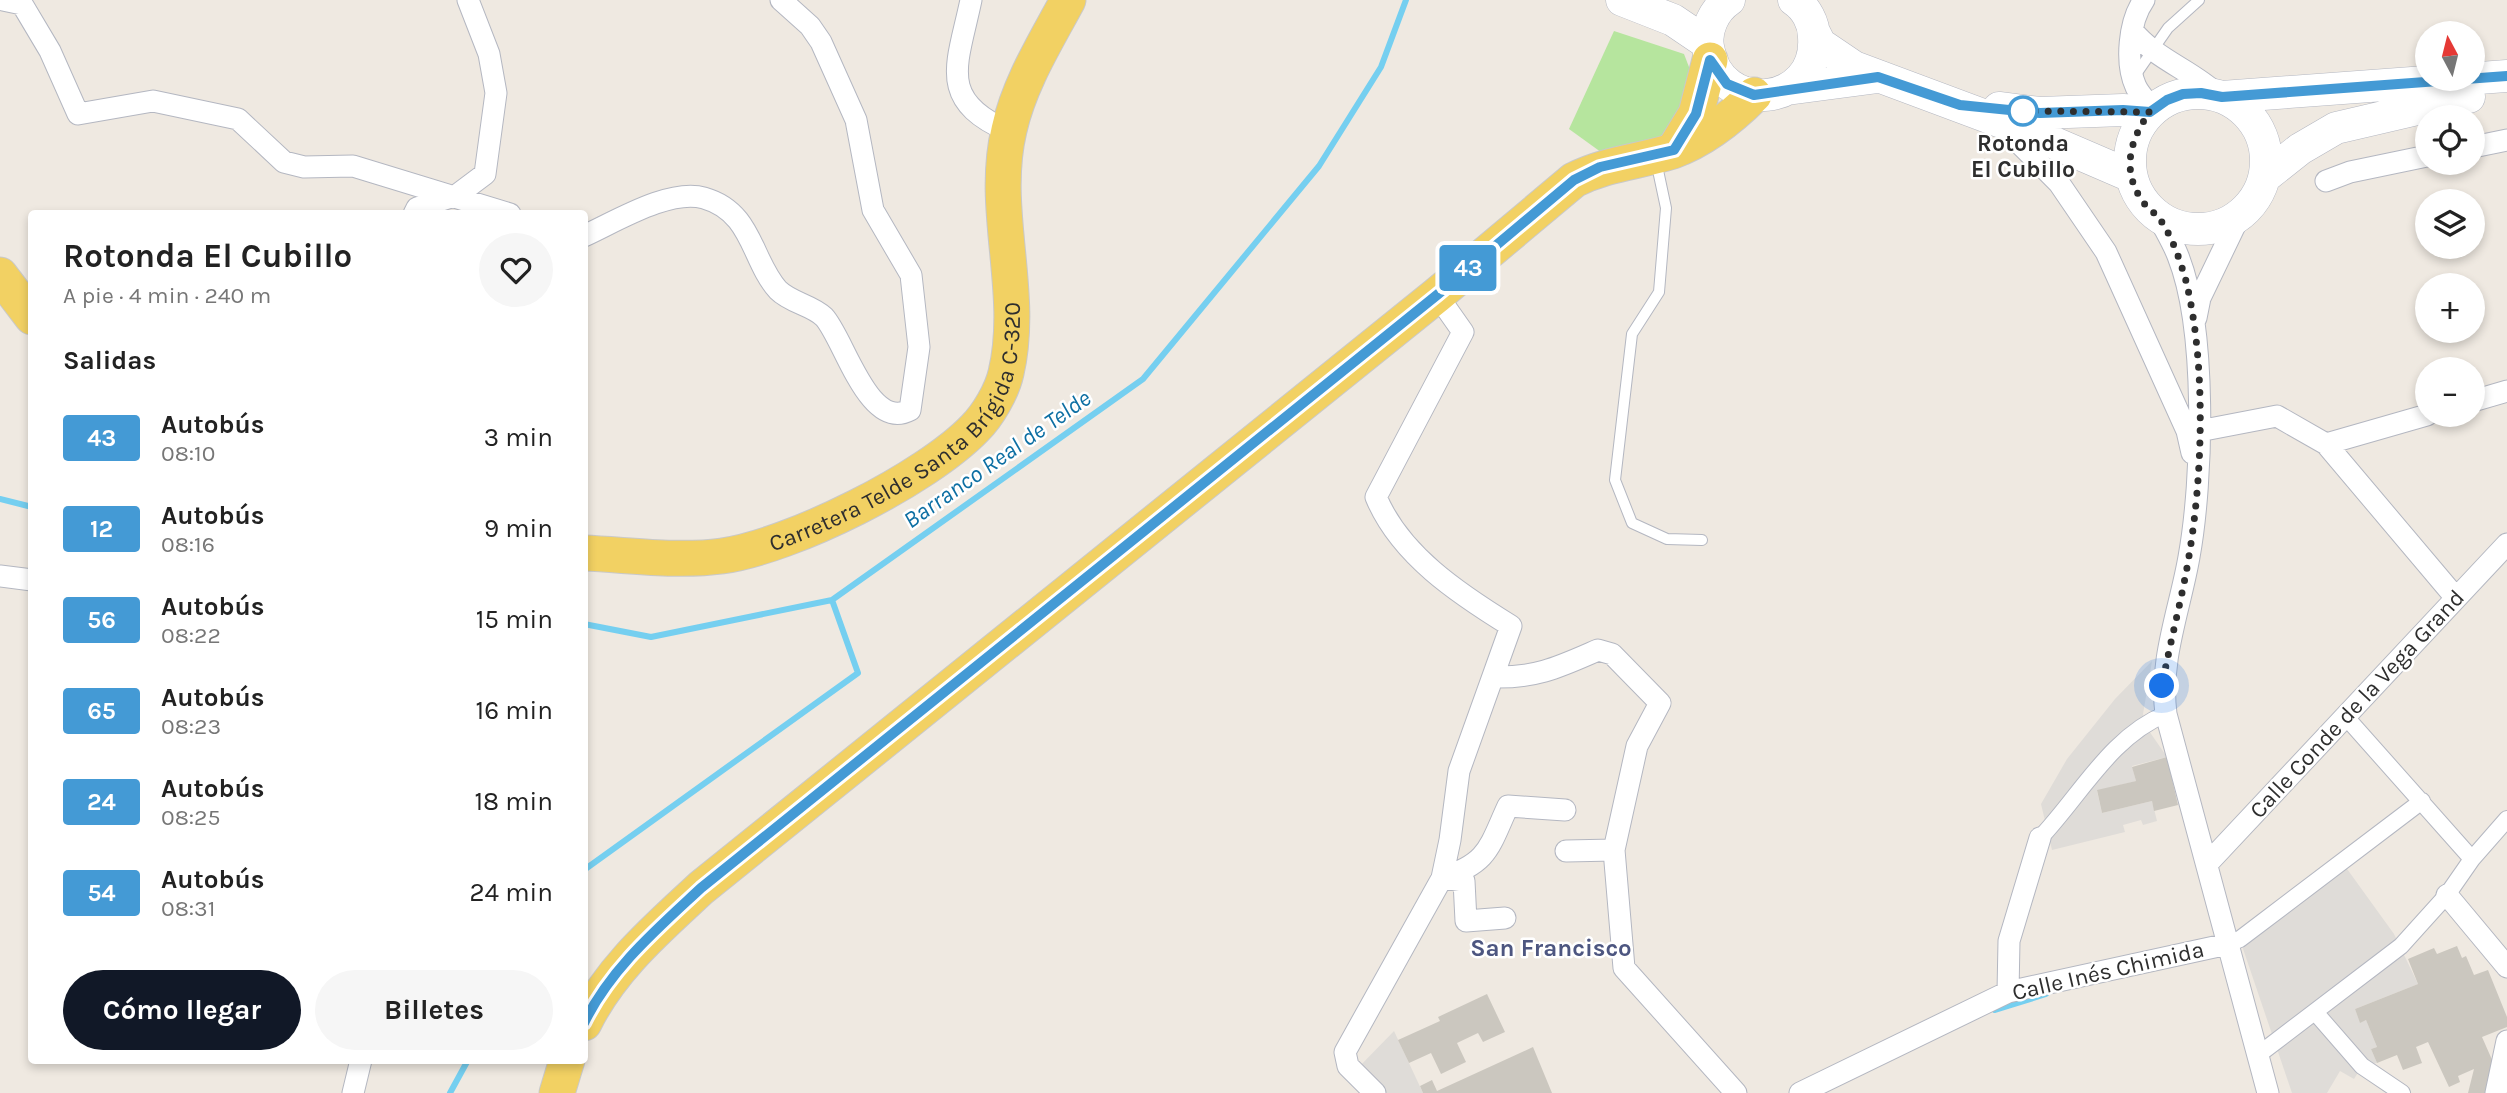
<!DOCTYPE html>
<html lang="es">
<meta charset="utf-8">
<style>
:root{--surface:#fff;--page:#f6f6f6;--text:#222;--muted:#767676;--accent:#111827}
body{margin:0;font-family:Karla,sans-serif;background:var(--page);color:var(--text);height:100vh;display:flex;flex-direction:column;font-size:26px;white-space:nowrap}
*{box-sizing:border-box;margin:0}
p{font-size:23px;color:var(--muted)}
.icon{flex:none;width:38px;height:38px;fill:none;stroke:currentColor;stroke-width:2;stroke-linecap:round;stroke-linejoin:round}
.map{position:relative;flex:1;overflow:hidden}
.sheet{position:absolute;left:28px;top:210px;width:560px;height:854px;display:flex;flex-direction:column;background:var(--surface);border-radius:7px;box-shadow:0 4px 10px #0003}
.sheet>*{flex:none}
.badge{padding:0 14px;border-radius:5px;font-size:24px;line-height:46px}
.needle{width:46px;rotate:353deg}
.controls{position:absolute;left:2415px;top:21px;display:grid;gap:14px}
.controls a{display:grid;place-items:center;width:70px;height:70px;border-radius:50%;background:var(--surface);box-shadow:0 4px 10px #0003;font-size:35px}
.you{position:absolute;width:35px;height:35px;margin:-18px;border:5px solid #fff;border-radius:50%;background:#1a73e8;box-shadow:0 0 0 10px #1a73e833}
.map>.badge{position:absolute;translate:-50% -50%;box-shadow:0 0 0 4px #fff}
h2{padding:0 35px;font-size:26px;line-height:63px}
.round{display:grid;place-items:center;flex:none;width:74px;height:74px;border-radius:37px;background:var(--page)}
.overview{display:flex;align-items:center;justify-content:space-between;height:119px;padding:0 35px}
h1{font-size:33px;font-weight:700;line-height:52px}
.action{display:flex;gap:14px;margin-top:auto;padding:14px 35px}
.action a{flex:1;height:80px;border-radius:42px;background:var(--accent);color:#fff;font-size:28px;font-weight:700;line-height:80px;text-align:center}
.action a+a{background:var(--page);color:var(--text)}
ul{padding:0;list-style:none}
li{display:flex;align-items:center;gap:21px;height:91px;padding:0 35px}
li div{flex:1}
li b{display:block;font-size:26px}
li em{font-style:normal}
li .badge{min-width:77px;font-weight:700;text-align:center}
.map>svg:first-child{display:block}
</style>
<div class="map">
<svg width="2507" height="1093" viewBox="0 0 2507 1093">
<rect width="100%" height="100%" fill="#efe9e1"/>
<path fill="#b6e59e" d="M 1614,31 L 1684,54 L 1694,80 L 1663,138 L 1605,155 L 1569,129 Z"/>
<path fill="#dfdcd8" d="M 2152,661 L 2143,714 L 2147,728 L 2167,757 L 2132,766 L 2136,781 L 2097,791 L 2102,813 L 2152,801 L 2157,821 L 2143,825 L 2141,820 L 2123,825 L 2125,832 L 2052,850 L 2041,804 L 2067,759 L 2115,699 Z
M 2337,855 L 2394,934 L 2418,984 L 2355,1009 L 2360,1022 L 2366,1020 L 2377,1047 L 2371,1049 L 2377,1063 L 2362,1066 L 2354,1079 L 2340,1071 L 2327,1093 L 2292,1093 L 2238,934 Z
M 1394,1031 L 1423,1093 L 1382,1093 L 1357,1069 Z"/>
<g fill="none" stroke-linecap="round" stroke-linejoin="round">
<path stroke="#75cff0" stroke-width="6" d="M 0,499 L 32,507
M 584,624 L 651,637 L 832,600 L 1143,379 L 1319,166 L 1381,67 L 1406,0
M 584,870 L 858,673 L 832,600
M 1995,1010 L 2046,994
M 450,1093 L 468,1060"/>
</g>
<path fill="#cbc7bf" d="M 2167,757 L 2178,805 L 2154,811 L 2152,801 L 2102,813 L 2097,790 L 2136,781 L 2132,767 Z
M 2457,946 L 2462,958 L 2466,956 L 2474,975 L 2488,970 L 2507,1017 L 2507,1027 L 2482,1037 L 2493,1062 L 2485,1093 L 2468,1093 L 2474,1069 L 2458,1076 L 2460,1082 L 2449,1087 L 2428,1042 L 2416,1047 L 2422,1063 L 2403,1070 L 2397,1055 L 2377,1063 L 2371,1049 L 2377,1047 L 2366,1020 L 2360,1023 L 2355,1009 L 2418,984 L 2408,959 L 2434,948 L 2437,954 Z
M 1487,994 L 1505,1032 L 1483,1042 L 1478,1033 L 1457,1043 L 1466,1062 L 1441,1074 L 1431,1053 L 1409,1063 L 1398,1040 L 1440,1021 L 1438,1017 Z
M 1533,1047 L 1552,1093 L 1423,1093 L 1420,1086 L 1432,1080 L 1437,1091 Z"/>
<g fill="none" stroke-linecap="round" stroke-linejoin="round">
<defs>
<path id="service" d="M 2134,77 L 2168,28 L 2199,0
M 1656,161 L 1666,208 L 1659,292 L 1632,334 L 1615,480 L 1632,523 L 1667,539 L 1702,540"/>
<path id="pedestrian" d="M 2345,716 L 2472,859
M 2040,838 C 2080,796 2111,736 2166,714
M 2228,944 L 2240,939 L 2422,801
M 2315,1012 L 2362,1066 L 2402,1093
M 2258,1055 L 2401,946 L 2447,895 L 2472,859 L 2507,819"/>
<path id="minor" d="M 3,0 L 22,4 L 50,51 L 78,114 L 153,101 L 238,119 L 284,162 L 304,167 L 353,166 L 510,214
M 971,0 C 958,63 936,100 1008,131
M 2144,0 C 2129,21 2125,63 2136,87 C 2140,95 2148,103 2153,110
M 2132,30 C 2156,60 2192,70 2218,95
M 2006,130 L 2059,183 L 2106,252 L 2187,431 L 2192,453
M 2473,147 L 2507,140
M 2326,181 L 2350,172 L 2427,156
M 414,214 L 417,208 L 457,195 L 485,174 L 496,93 L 489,54 L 468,0
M 2159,218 C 2165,230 2173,243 2178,256 C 2207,329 2203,479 2189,557 C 2180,609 2159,660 2166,714 L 2268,1093
M 584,236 C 615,222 670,188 704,198 C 753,212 751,260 778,290 C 791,303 812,305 824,317 C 844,338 868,432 910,410 L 919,347 L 911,275 L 873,210 L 856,120 L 821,42 L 810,26 L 781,0
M 2196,318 L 2200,298 L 2239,217
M 2473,401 L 2507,391
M 2199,431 L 2277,416 L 2326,444 L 2456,598
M 2326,444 L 2427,415
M 0,576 L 32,580
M 1493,677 C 1537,678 1559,667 1598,650 L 1612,654 L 1660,703 L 1637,746 L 1614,850 L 1624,968 L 1736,1093
M 1566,851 L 1614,850
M 2208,863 L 2507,544
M 1442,878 C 1489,863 1489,847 1508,806 L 1565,810
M 1443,878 L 1464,881 L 1466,921 L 1505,918
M 2447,895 L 2507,967
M 2008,992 L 2009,941 L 2040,838
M 353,1093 L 361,1060
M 1375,1093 L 1348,1066 L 1345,1052 L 1442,878 L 1450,840 L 1459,771 L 1511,626 C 1459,594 1400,555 1376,497 L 1463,332 L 1437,295
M 1800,1093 L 2008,992 L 2228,944
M 2496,1093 L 2507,1041"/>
<path id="secondary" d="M 1622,0 L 1673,20 L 1707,43
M 1729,0 C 1714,10 1705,30 1708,47 C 1719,118 1819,107 1814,37 C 1814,23 1806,8 1794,0
M 1814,32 L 1820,44 L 1854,67 L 2031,133 L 2131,176
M 1787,89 L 1878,77
M2130 161a68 68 0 1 1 136 0a68 68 0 1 1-136 0Z
M 2222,97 L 2507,76
M 1999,108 L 2040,113 L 2123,110 L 2150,112
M 2266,176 L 2300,149 L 2336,128 L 2469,97"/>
<g id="primary">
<path d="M 1674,150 L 1696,114 L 1710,60"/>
<path d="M 0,275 L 32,317"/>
<path id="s1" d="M 584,553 C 630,555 677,562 722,556 C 792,546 926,479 975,428 C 988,415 1002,391 1006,373 C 1025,292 990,210 1009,130 C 1019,84 1046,41 1068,0"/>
<path d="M 584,1023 C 611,968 657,929 701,888 L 1437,295 L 1574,180 C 1608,163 1639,162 1673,151 C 1703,140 1732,117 1754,95"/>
<path d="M 557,1093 L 567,1060"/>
</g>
</defs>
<use href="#service" stroke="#b4b7c1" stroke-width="12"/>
<use href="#pedestrian" stroke="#b4b7c1" stroke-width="18"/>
<use href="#minor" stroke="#b4b7c1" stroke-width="23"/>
<use href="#secondary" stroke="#b4b7c1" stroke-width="33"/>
<use href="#primary" stroke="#c9c9c9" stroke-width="37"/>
<use href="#service" stroke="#fff" stroke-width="10"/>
<use href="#pedestrian" stroke="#fff" stroke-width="16"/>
<use href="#minor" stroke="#fff" stroke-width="21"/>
<use href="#secondary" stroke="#fff" stroke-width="32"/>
<use href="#primary" stroke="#f2d163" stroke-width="35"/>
</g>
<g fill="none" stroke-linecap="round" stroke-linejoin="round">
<defs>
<path id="line" d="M 584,1023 C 611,968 657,929 701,888 L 1437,295 L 1574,180 L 1600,167 L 1674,150 L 1696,114 L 1710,60 L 1727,84 L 1754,95 L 1878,77 L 1960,105 L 2040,113 L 2123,110 L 2150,112 L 2167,100 L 2183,94 L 2201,93 L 2222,97 L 2507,76"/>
</defs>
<use href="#line" stroke="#fff" stroke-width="16"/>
<use href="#line" stroke="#449ad5" stroke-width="10"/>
<path stroke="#2e2e2e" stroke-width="7" stroke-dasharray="0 12.6" d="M 2023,111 L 2150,112 C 2129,140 2121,173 2144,203 C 2148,209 2155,213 2159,218 C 2172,236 2180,260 2186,281 C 2206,363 2203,473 2189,556 C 2182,599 2170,642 2162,686"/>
</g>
<circle fill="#fff" stroke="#449ad5" stroke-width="3.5" cx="2023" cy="111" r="14"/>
<g text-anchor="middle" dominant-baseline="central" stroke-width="5" stroke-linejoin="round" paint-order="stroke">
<g font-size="23" font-weight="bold" fill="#2e2e2e" stroke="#fff">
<text x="2023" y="143">Rotonda<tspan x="2023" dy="26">El Cubillo</tspan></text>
</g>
<g font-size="23" fill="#2e2e2e" stroke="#fff">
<text stroke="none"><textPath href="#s1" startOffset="374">Carretera Telde Santa Brígida C-320</textPath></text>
<text transform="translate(2357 704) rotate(-47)">Calle Conde de la Vega Grand</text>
<text transform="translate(2108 971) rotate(-13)">Calle Inés Chimida</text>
</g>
<g font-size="24" font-style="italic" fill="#0d6fa3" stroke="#fff">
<text transform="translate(997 459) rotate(-35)">Barranco Real de Telde</text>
</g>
<g font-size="24" font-weight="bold" fill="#4d5680" stroke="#fff">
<text x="1551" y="948">San Francisco</text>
</g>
</g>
</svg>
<div class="controls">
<a><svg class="needle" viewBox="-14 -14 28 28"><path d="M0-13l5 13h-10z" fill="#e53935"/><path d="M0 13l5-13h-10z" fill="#767676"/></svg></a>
<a><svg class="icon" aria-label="locate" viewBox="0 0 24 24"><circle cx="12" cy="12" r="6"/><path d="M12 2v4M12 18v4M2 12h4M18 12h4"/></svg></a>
<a><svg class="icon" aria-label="layers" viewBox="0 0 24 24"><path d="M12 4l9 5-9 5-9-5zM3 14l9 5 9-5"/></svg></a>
<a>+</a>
<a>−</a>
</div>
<div class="you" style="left:2162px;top:686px"></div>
<b class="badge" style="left:1468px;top:268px;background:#449ad5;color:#fff">43</b>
<section class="sheet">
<div class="overview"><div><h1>Rotonda El Cubillo</h1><p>A pie · 4 min · 240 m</p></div><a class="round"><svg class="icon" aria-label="heart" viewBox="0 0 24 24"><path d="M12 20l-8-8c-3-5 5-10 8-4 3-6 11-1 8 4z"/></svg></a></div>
<h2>Salidas</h2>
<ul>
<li><span class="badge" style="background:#449ad5;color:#fff">43</span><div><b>Autobús</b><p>08:10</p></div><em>3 min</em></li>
<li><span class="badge" style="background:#449ad5;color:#fff">12</span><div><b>Autobús</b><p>08:16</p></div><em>9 min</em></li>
<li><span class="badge" style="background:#449ad5;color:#fff">56</span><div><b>Autobús</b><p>08:22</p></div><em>15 min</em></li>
<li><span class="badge" style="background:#449ad5;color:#fff">65</span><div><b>Autobús</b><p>08:23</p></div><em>16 min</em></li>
<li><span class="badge" style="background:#449ad5;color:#fff">24</span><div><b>Autobús</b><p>08:25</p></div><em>18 min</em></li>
<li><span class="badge" style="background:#449ad5;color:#fff">54</span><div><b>Autobús</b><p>08:31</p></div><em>24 min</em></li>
</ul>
<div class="action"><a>Cómo llegar</a><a>Billetes</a></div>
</section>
</div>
